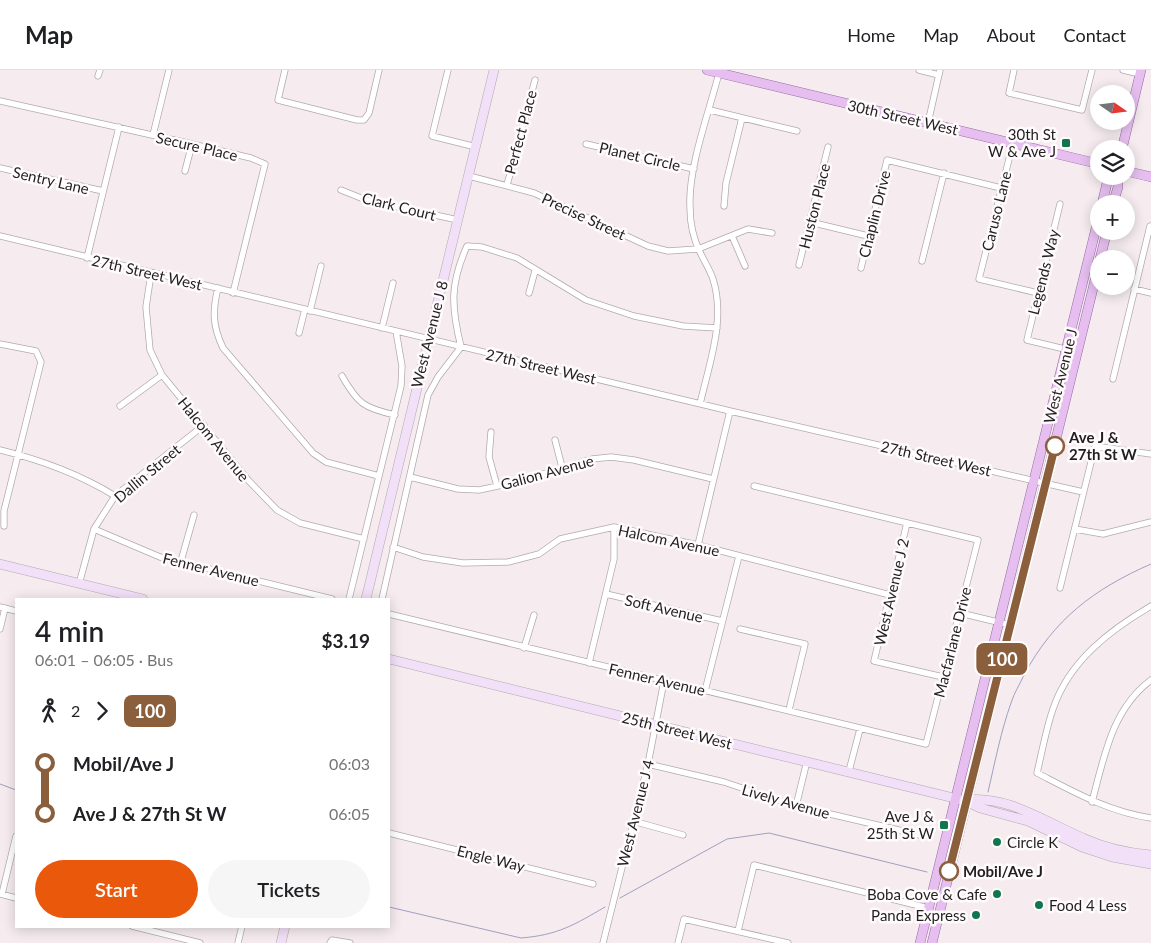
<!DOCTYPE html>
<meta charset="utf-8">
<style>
:root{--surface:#fff;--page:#f6f6f6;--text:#202124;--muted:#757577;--line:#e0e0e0;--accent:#ea580c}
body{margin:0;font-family:Lato,sans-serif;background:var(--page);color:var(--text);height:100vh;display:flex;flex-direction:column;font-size:19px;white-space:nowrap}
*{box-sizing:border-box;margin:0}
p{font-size:16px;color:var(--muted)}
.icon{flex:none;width:28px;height:28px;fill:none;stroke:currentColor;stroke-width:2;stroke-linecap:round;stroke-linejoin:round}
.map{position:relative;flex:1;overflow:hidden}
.side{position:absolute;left:15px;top:528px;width:375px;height:330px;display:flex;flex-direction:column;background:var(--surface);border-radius:0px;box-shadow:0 2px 12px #0003}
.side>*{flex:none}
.badge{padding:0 10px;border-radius:8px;font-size:18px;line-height:32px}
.needle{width:32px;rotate:104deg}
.fabs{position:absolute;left:1090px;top:15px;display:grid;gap:10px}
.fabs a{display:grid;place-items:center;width:45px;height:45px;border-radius:50%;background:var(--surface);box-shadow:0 2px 12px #0003;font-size:25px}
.map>.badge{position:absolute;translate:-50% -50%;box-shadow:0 0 0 2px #fff}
.legs{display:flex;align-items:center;gap:8px;height:55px;padding:0 20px;font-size:16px}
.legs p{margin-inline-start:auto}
.summary{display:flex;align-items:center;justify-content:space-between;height:85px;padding:0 20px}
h1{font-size:28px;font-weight:600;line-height:38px}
.cta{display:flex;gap:10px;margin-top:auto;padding:10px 20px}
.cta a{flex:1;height:58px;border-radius:30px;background:var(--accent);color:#fff;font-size:20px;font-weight:600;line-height:58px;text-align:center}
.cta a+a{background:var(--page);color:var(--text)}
ul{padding:0 20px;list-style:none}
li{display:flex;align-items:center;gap:18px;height:50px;font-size:19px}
li i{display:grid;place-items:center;width:8px;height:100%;margin:0 6px;background:currentColor}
li i::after{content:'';width:12px;height:12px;margin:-6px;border:4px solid;border-radius:50%;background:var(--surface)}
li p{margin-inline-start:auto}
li:first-child i{background:linear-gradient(#0000 50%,currentColor 0)}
li:last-child i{background:linear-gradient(currentColor 50%,#0000 0)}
header{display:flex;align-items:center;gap:30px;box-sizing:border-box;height:70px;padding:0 25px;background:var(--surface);border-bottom:1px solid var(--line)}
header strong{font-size:24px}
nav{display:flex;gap:28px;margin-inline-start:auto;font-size:18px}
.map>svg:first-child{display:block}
</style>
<header>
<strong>Map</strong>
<nav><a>Home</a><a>Map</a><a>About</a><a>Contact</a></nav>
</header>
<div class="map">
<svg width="1151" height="873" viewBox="0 0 1151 873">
<rect width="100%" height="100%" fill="#f6ecf0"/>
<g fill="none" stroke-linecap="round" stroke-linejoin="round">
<path stroke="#a0a0be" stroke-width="1" d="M 0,714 L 16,720
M 988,722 C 995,692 1001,661 1011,633 C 1014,623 1020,614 1024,605 C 1054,549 1094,519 1151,494
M 620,828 L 727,769 L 769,763 L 927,802
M 389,837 L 521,868 C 558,865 574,855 605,837"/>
<defs>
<path id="street" d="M 285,0 L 278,30 L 357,50 L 364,50 L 369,43 L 379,0
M 448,0 L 432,66 L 476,77
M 919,0 L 939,5
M 1014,0 L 1009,23 L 1082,40 L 1092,0
M 1123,0 L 1140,4
M 98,6 L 100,0
M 0,31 L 192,74 L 251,88 L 265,94 L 233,223
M 710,40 L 797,61
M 928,53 L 940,0
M 153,65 L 169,0
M 1013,73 L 979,209 L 1038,223
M 586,74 L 694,99
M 0,98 L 103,121
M 185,101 L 192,74
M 469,106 L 534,123 L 648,176 L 668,181 L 698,179 L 748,159 L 772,163
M 507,115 L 535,10
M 341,120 L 366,130 L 458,150
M 1060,134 L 1027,270 L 1077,282
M 724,136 L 726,113 L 742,48
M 810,152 L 868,166
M 0,166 L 730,341 L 1083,422
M 732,166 L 745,196
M 87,188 L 119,57
M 922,191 L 944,103
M 799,195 L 828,77
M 861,198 L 887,90 L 1001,118
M 151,204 L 146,237 L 150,280 L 162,305 L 248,410 L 277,440 L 300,453 L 364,469
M 218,218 C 212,242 213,257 223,278 L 313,383 L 326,392 L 379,406
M 1134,219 L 1151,223
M 529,223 L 535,201
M 310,241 L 321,196
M 382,258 L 393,213
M 299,263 L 305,239
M 0,274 L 36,281 L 41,292 L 4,441 L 4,456
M 342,306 C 358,334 364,338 395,345
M 1113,309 L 1150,156
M 700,334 C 709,294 726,250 713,209 C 710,200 704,191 700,182 C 693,168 690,152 690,137 C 688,98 709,42 719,3
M 120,336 L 162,305
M 491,362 L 489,387 L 497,416
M 555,370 L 562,397
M 0,380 C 41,390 79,404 115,426
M 410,407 L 458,419 L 479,420 L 517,412 L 592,389 L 611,387 L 634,390 L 713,409
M 907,453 L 874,591 L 943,607
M 94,459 L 160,487 L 332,529
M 1075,459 L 1103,464 L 1151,452
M 698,475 L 730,341
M 393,477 L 423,487 L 463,493 L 508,492 L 539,484 L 560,469 L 614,457 L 698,475 L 890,525
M 181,491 L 194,445
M 79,514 L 94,459 L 115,426 L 204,355
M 1060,518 L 1095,376 L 1151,384
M 606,524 L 722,551
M 349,529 L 401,316 L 402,296 L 396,261
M 382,529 L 428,325 L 438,307 L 461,277 C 451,236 450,214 467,176 L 482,177 L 517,188 L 586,230 L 634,246 L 683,256 L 717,258
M 1151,536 C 1110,560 1069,591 1053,639 C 1046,659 1042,682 1037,703 C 1074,722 1109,742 1151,748
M 0,537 L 16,541
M 960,543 L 1010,555
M 389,544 L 926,674 L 978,470 L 754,416
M 0,559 L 5,538
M 740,559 L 805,574 L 789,640
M 524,578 L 534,545
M 589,593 L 614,489 L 614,457
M 705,621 L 739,486
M 648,694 L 724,712 L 796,736 L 924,766
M 849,701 L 860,659
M 1092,732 C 1104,687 1112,639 1151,610
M 796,736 L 807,691
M 633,751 L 683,765
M 389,763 L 593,814
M 0,824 L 16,828
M 2,824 L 16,766
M 132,856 L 200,873
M 738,861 L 754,795 L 928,838
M 238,873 L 242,856
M 330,873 L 332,870 L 350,873
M 603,873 L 648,694 L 664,611
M 678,873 L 684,849 L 788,873"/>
<path id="secondary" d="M 0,494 L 143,529
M 366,529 L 494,0
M 389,589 L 966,731 L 980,738 L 1028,751 L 1082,777 L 1112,787 L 1151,794
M 967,730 C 1008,725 1047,753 1083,768 C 1105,778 1128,783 1151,785
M 281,873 L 285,856"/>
<path id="primary" d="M 707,0 L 1099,94
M 1122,79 L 1141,0
M 1126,101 L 1151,107
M 1102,134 L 1107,113 L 1111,106
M 1113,134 L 1118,117 L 1117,106
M 1100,189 L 1107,161
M 920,873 L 1099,146
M 932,873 L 1099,194"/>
</defs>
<use href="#street" stroke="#b2a9ad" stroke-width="7"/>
<use href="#secondary" stroke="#b2a9ad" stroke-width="10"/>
<use href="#primary" stroke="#966ba0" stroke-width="10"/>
<use href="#street" stroke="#fff" stroke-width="5.5"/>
<use href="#secondary" stroke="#f2dff8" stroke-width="9"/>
<use href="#primary" stroke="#e6bff0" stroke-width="9"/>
</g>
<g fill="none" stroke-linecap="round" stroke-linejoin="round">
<defs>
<path id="line-1" d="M 949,801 L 1055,376"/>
</defs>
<use href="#line-1" stroke="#fff" stroke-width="11"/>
<use href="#line-1" stroke="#8b5e3c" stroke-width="8"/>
</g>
<g fill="#11764e" stroke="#fffbfd" stroke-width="2">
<rect x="1061" y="68" width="10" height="10" rx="2.5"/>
<rect x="939" y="750" width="10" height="10" rx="2.5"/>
<circle cx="997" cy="772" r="5"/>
<circle cx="997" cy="824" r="5"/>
<circle cx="1039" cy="835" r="5"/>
<circle cx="976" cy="845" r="5"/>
</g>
<g fill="#fff" stroke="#8b5e3c" stroke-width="2.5">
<circle cx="1055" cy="376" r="9"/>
<circle cx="949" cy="801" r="9"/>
</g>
<g text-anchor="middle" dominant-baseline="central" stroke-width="5" stroke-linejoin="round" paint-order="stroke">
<g font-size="15" fill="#211e1f" stroke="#fffbfd">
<text transform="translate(903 47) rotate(13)">30th Street West</text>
<text transform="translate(520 62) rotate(-75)">Perfect Place</text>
<text transform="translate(197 76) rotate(13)">Secure Place</text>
<text transform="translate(640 86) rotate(13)">Planet Circle</text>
<text transform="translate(51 110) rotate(13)">Sentry Lane</text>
<text transform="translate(399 136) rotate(14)">Clark Court</text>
<text transform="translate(814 136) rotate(-76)">Huston Place</text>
<text transform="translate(996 141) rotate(-76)">Caruso Lane</text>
<text transform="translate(874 144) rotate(-76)">Chaplin Drive</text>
<text transform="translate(584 146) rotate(25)">Precise Street</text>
<text transform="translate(147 202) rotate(13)">27th Street West</text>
<text transform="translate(1043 202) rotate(-76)">Legends Way</text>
<text transform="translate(429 264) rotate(-76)">West Avenue J 8</text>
<text transform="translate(541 296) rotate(13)">27th Street West</text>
<text transform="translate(1060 306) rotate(-76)">West Avenue J</text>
<text transform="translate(214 369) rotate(51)">Halcom Avenue</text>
<text transform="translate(936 388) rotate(13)">27th Street West</text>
<text transform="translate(547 402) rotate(-15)">Galion Avenue</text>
<text transform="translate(147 403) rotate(-40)">Dallin Street</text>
<text transform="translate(669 470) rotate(12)">Halcom Avenue</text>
<text transform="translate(211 499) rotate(14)">Fenner Avenue</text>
<text transform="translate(891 522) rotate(-77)">West Avenue J 2</text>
<text transform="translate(664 538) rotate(13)">Soft Avenue</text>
<text transform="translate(952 572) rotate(-76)">Macfarlane Drive</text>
<text transform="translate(657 609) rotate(13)">Fenner Avenue</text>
<text transform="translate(677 660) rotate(14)">25th Street West</text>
<text transform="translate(786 731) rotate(16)">Lively Avenue</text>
<text transform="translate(635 743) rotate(-76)">West Avenue J 4</text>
<text transform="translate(491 788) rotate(14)">Engle Way</text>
</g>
<g font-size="15" fill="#211e1f" stroke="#fffbfd" text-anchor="end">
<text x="1056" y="64">30th St<tspan x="1056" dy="17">W &amp; Ave J</tspan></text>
<text x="934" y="746">Ave J &amp;<tspan x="934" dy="17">25th St W</tspan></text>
<text x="1007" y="772" text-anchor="start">Circle K</text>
<text x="987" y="824">Boba Cove &amp; Cafe</text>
<text x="1049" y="835" text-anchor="start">Food 4 Less</text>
<text x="966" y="845">Panda Express</text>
</g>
<g font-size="15" font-weight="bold" fill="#211e1f" stroke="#fffbfd" text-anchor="start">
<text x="1069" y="367">Ave J &amp;<tspan x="1069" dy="17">27th St W</tspan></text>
<text x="963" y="801">Mobil/Ave J</text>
</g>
</g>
</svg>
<div class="fabs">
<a><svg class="needle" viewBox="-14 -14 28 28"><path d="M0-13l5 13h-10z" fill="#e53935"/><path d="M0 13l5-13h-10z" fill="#757577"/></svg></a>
<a><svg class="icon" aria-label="layers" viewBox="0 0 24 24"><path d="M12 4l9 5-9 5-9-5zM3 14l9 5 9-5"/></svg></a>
<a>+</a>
<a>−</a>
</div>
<b class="badge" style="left:1002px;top:589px;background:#8b5e3c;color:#fff">100</b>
<section class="side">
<div class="summary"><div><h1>4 min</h1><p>06:01 – 06:05 · Bus</p></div><b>$3.19</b></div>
<div class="legs"><svg class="icon" aria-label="walk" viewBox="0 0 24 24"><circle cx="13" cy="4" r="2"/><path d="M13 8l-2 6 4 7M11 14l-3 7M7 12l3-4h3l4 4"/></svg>2<svg class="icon" aria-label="forward" viewBox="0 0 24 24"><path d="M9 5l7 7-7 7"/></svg><b class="badge" style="background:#8b5e3c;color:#fff">100</b></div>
<ul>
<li><i style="color:#8b5e3c"></i><b>Mobil/Ave J</b><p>06:03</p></li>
<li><i style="color:#8b5e3c"></i><b>Ave J &amp; 27th St W</b><p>06:05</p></li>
</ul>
<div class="cta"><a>Start</a><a>Tickets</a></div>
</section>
</div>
